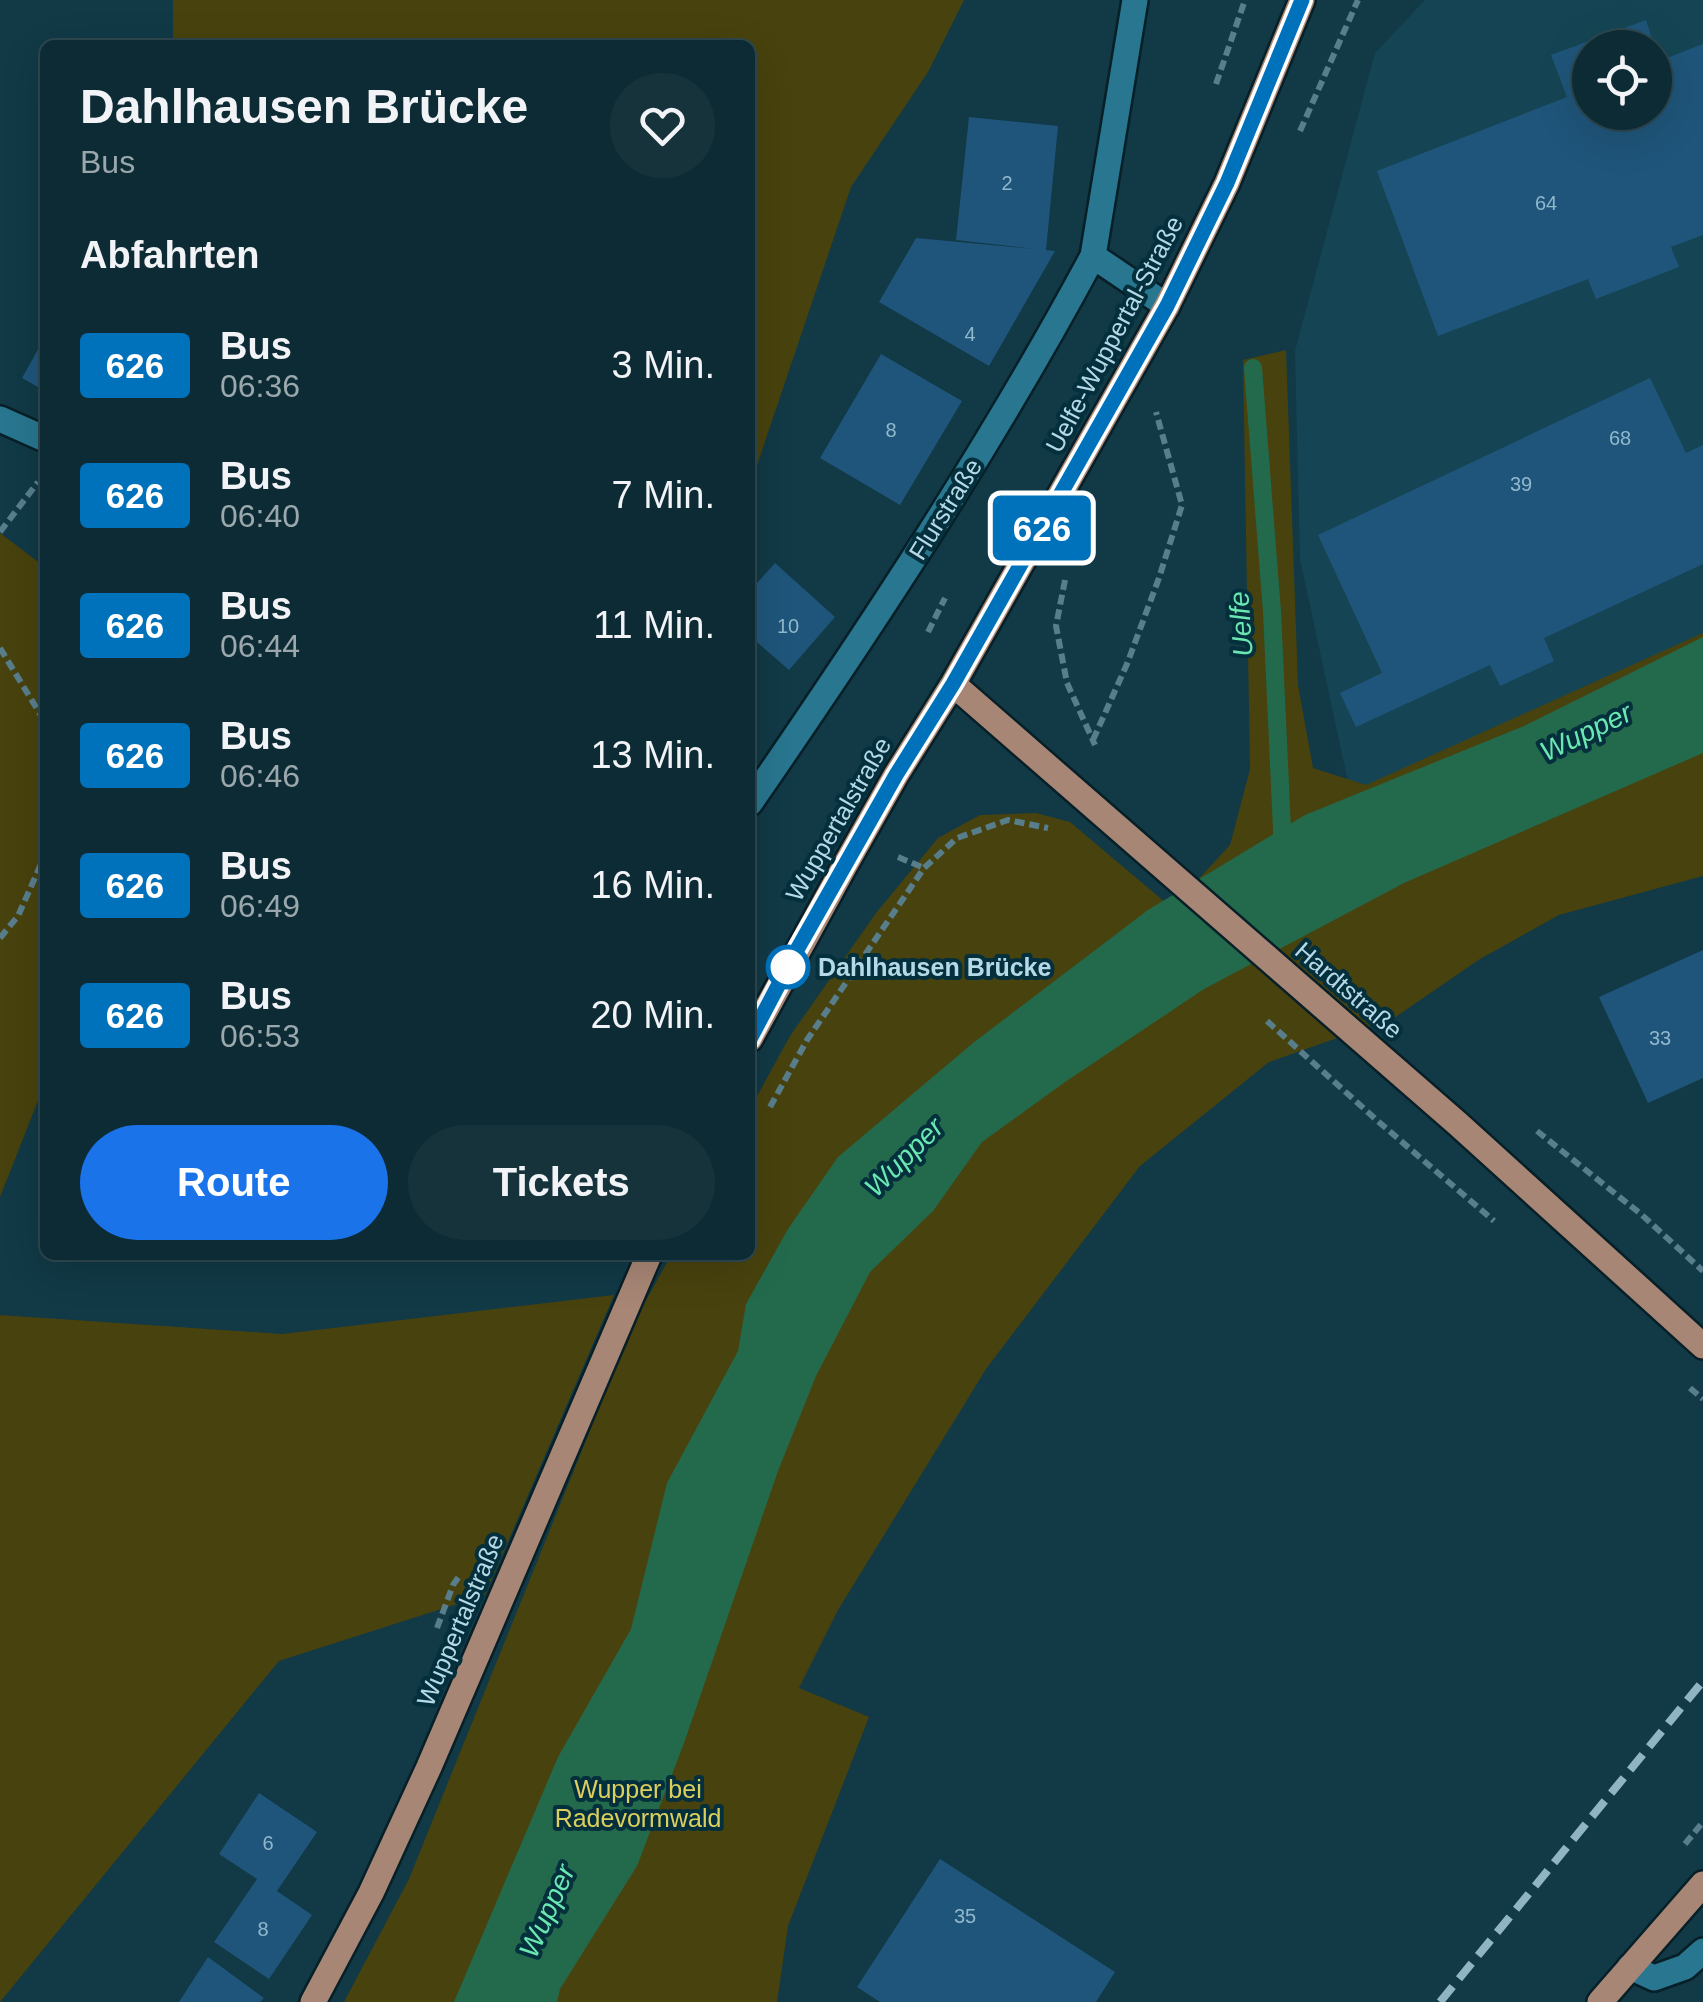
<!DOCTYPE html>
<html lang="de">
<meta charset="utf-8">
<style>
:root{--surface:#0d2b34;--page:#16333c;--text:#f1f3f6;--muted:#9aa7ac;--line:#2d474f;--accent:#1a73e8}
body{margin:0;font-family:Arial,sans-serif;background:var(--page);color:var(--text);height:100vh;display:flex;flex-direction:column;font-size:38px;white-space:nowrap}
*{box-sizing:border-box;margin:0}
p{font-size:32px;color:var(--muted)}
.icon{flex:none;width:55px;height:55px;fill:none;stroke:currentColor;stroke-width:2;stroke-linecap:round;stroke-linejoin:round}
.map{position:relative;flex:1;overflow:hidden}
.drawer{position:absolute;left:40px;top:40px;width:715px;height:1220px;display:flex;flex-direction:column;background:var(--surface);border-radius:15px;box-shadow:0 10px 40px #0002,0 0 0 2px var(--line)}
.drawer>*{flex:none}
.badge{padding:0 20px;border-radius:8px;font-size:35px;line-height:65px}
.tools{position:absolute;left:1572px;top:30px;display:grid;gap:20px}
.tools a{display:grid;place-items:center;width:100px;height:100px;border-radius:50%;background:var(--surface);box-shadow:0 10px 40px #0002,0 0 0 2px var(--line);font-size:50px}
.map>.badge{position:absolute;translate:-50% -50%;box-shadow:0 0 0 5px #fff}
h2{padding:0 40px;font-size:38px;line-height:90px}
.round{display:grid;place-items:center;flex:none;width:105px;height:105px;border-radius:52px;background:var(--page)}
.headline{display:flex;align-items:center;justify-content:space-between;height:170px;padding:0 40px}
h1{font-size:48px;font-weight:700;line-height:75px}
.action{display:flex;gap:20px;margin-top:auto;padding:20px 40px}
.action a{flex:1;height:115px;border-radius:60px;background:var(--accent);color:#fff;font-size:40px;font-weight:700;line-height:115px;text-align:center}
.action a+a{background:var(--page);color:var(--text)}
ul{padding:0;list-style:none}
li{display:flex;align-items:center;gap:30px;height:130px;padding:0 40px}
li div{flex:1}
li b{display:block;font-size:38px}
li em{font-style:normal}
li .badge{min-width:110px;font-weight:700;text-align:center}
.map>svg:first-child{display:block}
</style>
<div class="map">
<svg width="1703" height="2002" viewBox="0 0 1703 2002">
<rect width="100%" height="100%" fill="#113946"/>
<path fill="#154554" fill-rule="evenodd" d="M 1425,0 L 1703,0 L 1703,637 L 1351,796 L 1300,559 L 1295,351 L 1375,53 ZM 1590,48 L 1655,48 L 1655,112 L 1590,112 Z"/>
<path fill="#48420e" d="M 173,0 L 964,0 L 928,72 L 851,187 L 750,486 L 750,45 L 173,45 Z
M 1286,350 L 1298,685 L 1313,768 L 1366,785 L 1703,633 L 1703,876 L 1559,915 L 1480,959 L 1394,1018 L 1269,1062 L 1140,1166 L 986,1369 L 838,1610 L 799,1688 L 869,1717 L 788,1926 L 777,2002 L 344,2002 L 409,1879 L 616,1366 L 628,1342 L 624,1340 L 671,1255 L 750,1255 L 750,1109 L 790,1036 L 876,913 L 938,838 L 980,815 L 1036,813 L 1070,822 L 1172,908 L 1230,845 L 1250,769 L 1243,360 Z
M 0,533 L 45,567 L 45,1083 L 0,1197 Z
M 614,1295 L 485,1595 L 279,1661 L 0,2002 L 0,1315 L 282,1334 Z"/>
<path fill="#236a4d" d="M 1703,637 L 1703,753 L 1404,883 L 1204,989 L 1065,1082 L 982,1142 L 933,1211 L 870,1272 L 816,1376 L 778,1471 L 684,1743 L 637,1866 L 560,1989 L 557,2002 L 454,2002 L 558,1757 L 631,1629 L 667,1483 L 738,1351 L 746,1304 L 788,1229 L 838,1157 L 973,1043 L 1148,910 L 1305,815 L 1524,726 Z"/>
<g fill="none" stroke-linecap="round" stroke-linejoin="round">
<path stroke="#236a4d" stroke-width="18" d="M 1253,368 L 1272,612 L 1283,851"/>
</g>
<path fill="#1f557a" d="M 1646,20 L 1655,48 L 1590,48 L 1590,112 L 1655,112 L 1655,50 L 1659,61 L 1703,44 L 1703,235 L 1671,247 L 1679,267 L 1596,299 L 1588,279 L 1438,336 L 1377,171 L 1567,97 L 1551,55 Z
M 969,117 L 1058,126 L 1046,250 L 1055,251 L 989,366 L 879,302 L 916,238 L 1035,249 L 956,240 Z
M 45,337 L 45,391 L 22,378 Z
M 881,354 L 962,401 L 900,505 L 820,458 Z
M 1650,378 L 1686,453 L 1703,445 L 1703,564 L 1544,638 L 1554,661 L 1500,686 L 1490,665 L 1356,727 L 1340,693 L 1382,673 L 1318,535 Z
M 775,563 L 835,617 L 789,670 L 750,636 L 750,591 Z
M 1703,950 L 1703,1078 L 1648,1103 L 1599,997 Z
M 259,1793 L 317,1832 L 277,1891 L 312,1915 L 269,1979 L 214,1942 L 257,1879 L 219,1854 Z
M 940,1859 L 1115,1972 L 1096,2002 L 880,2002 L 857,1987 Z
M 208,1957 L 264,1998 L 260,2002 L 179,2002 Z"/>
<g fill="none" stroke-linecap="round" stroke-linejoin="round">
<defs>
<path id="minor" d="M 1093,256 L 1135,0
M 0,419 L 45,439
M 750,803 C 872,626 991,446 1093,256 L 1167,306
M 1630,1967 L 1654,1978 L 1685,1967 L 1703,1951"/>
<path id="major" d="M 953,684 L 1458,1124 L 1703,1346
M 750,1039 L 844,867 L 896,775 L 953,684 L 1167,306 L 1227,183 L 1302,0
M 313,2002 L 371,1893 L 429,1767 L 649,1255
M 1600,2002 L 1703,1884"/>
</defs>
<use href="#minor" stroke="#071f27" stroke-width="30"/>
<use href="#major" stroke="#071f27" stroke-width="30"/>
<path stroke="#587e8c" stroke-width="6" stroke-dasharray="10 5" stroke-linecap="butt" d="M 1216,84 L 1245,0
M 1300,131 L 1358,0
M 0,532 L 38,482
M 1065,580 L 1056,626 L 1067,683 L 1095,745
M 928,632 L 945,598
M 0,648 L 45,722
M 1093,740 L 1127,664 L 1159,578 L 1182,505 L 1156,412
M 898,857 L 924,868
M 0,938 L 18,916 L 45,855
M 1267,1021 L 1380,1123 L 1494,1221
M 770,1107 L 807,1040 L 924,868 L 957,838 L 1008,820 L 1048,828
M 1537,1131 L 1642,1215 L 1703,1271
M 1690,1388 L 1703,1399
M 437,1628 L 453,1585 L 460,1575
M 1685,1844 L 1703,1822"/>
<use href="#minor" stroke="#28768f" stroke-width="25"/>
<use href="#major" stroke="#a78675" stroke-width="25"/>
<path stroke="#90b4c2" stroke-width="8" stroke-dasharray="20 10" stroke-linecap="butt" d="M 1440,2002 L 1703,1681"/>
</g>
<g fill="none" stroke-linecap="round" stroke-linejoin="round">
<defs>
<path id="line" d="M 750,1039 L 798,948 L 896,775 L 953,684 L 1167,306 L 1227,183 L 1302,0"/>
</defs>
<use href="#line" stroke="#fff" stroke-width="22"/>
<use href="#line" stroke="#0072bc" stroke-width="15"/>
</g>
<circle fill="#fff" stroke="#0072bc" stroke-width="5" cx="788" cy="967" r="20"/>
<g text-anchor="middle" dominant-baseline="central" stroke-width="8" stroke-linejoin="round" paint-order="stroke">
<g font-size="20" fill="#90b8cc">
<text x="1007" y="183">2</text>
<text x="1546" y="203">64</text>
<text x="970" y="334">4</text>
<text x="891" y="430">8</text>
<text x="1620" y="438">68</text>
<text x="1521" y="484">39</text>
<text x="788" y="626">10</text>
<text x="1660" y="1038">33</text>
<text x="268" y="1843">6</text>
<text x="965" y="1916">35</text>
<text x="263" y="1929">8</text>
</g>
<g font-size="25" fill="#b6d9e7" stroke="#042f3c">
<text transform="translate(1114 334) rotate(-62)">Uelfe-Wuppertal-Straße</text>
<text transform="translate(945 509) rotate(-58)">Flurstraße</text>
<text transform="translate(838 819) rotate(-60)">Wuppertalstraße</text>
<text transform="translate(1349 990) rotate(41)">Hardtstraße</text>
<text transform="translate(460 1620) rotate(-67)">Wuppertalstraße</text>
</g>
<g font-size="25" font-weight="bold" fill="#b6d9e7" stroke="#042f3c" text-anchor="start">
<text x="818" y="967">Dahlhausen Brücke</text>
</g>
<g font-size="25" fill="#dccf5d" stroke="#042f3c">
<text x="638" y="1789">Wupper bei<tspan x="638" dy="29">Radevormwald</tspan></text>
</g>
<g font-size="28" font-style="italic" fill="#6be7b2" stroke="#042f3c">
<text transform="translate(1241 624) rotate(-94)">Uelfe</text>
<text transform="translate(1586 732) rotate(-26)">Wupper</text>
<text transform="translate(904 1157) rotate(-45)">Wupper</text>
<text transform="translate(547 1911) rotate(-66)">Wupper</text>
</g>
</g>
</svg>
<div class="tools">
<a><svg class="icon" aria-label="locate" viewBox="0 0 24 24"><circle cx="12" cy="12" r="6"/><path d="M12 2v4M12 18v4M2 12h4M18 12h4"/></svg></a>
</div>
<b class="badge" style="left:1042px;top:528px;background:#0072bc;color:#fff">626</b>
<section class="drawer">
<div class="headline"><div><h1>Dahlhausen Brücke</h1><p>Bus</p></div><a class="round"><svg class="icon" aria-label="heart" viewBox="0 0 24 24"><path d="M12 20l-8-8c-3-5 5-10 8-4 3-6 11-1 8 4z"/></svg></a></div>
<h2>Abfahrten</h2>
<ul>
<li><span class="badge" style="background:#0072bc;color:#fff">626</span><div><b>Bus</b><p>06:36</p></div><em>3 Min.</em></li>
<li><span class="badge" style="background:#0072bc;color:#fff">626</span><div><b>Bus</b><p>06:40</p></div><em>7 Min.</em></li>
<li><span class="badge" style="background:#0072bc;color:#fff">626</span><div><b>Bus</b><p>06:44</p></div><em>11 Min.</em></li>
<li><span class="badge" style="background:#0072bc;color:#fff">626</span><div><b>Bus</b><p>06:46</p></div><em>13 Min.</em></li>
<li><span class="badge" style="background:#0072bc;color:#fff">626</span><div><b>Bus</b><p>06:49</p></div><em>16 Min.</em></li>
<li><span class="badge" style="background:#0072bc;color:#fff">626</span><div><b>Bus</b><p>06:53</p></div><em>20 Min.</em></li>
</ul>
<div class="action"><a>Route</a><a>Tickets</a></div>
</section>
</div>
